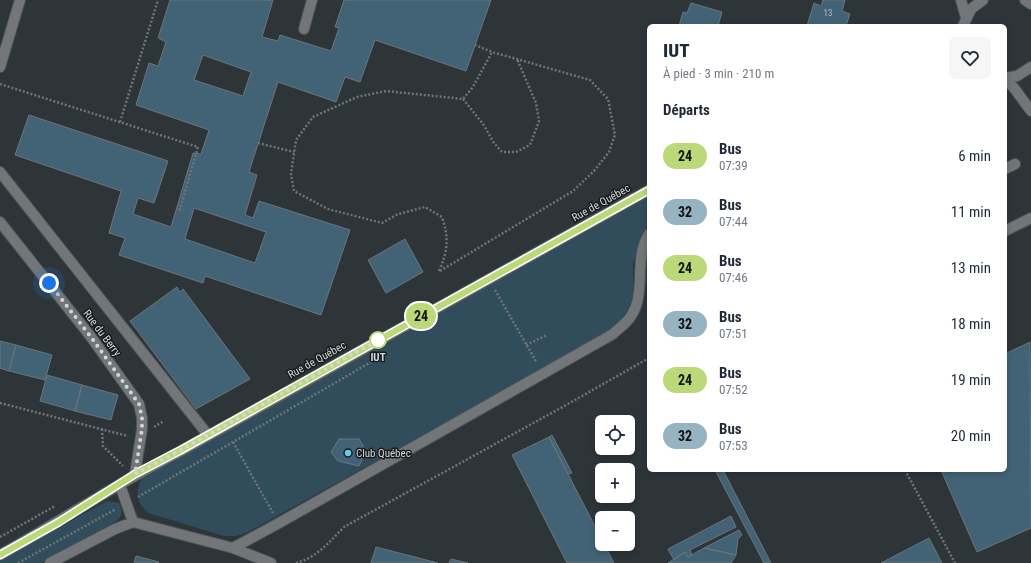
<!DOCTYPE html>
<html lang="fr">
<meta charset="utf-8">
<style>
:root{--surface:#fff;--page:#f6f6f7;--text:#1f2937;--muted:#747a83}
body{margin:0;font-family:"Roboto Condensed",sans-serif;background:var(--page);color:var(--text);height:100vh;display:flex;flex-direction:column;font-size:15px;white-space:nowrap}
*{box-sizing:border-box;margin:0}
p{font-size:13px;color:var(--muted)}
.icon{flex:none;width:22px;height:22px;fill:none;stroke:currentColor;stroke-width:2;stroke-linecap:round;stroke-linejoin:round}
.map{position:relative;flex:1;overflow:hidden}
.details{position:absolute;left:647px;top:24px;width:360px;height:448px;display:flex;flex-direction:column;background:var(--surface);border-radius:6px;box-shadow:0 2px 6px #0003}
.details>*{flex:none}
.badge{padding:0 8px;border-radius:13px;font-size:14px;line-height:26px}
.controls{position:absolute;left:595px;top:415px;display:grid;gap:8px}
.controls a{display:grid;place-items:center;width:40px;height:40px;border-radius:6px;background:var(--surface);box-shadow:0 2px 6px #0003;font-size:20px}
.you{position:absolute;width:20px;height:20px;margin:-10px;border:3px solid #fff;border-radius:50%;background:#1a73e8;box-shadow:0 0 0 6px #1a73e833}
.map>.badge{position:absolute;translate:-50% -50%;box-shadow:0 0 0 2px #fff}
h2{padding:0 16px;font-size:15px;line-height:36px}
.round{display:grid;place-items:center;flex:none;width:42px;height:42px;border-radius:6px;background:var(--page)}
.headline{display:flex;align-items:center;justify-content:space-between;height:68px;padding:0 16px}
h1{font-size:19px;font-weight:800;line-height:30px}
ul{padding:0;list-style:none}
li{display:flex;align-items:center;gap:12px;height:56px;padding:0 16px}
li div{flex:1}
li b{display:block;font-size:15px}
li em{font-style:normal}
li .badge{min-width:44px;font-weight:700;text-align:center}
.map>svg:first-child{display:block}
</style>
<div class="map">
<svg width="1031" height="563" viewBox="0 0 1031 563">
<rect width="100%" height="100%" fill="#2e3538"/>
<path fill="#314d5c" d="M 649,194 L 649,225 L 641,235 L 633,264 L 633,297 L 628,309 L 613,330 L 248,532 L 236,536 L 224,536 L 148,513 C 137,502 134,493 142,478 Z
M 107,501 L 119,503 C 123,512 123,516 115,522 L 41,563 L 0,563 L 0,560 Z"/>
<path fill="#426376" stroke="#6d7479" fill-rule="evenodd" d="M 170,0 L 273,0 L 262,37 L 278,41 L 280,35 L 331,51 L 339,28 L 335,27 L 344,0 L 491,0 L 466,71 L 375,40 L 360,82 L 345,77 L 336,102 L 278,82 L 249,172 L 257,175 L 245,215 L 253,218 L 259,201 L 350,230 L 321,315 L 205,276 L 203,283 L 119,255 L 125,238 L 109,233 L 121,191 L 15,155 L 29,115 L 168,161 L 154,203 L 138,198 L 133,214 L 171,227 L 193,153 L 201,154 L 209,130 L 136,105 L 149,63 L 158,66 L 166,42 L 158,38 ZM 203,55 L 251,72 L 243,96 L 194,80 ZM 194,208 L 266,232 L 255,263 L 185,239 Z
M 823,0 L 845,0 L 842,11 L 850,14 L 846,26 L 807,26 L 814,3 L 821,6 Z
M 691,3 L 722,12 L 718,26 L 679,26 L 683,12 L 687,13 Z
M 405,239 L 423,272 L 386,293 L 368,260 Z
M 177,287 L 180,292 L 183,289 L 250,379 L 196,409 L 130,321 Z
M 0,341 L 16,345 L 9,371 L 0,368 Z
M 1030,342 L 1031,528 L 977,552 L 941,470 L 1005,470 L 1005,354 Z
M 16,345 L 52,355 L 45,380 L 9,371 Z
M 47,375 L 82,385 L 75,411 L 40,401 Z
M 82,385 L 118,395 L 111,420 L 75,411 Z
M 552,435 L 572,473 L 568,474 L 549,437 Z
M 549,437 L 602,540 L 602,544 L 604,544 L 614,563 L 567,563 L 512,455 Z
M 339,439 L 359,439 L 364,447 L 362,451 L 364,455 L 359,466 L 338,461 L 331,452 Z
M 715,470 L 723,470 L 771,563 L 764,563 Z
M 731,516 L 736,527 L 690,550 L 692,555 L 688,557 L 685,552 L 674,560 L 668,549 Z
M 739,530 L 742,535 L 738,539 L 736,555 L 704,548 Z
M 929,538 L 942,563 L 881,563 Z
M 376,547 L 438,563 L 371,563 Z
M 704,548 L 736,555 L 731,563 L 668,563 L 685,552 L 688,557 Z
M 136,556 L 159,562 L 158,563 L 134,563 Z
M 451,559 L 468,563 L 449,563 Z"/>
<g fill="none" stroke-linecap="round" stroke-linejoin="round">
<defs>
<path id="minor" d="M 961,0 L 966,18
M 1025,0 L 1031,4
M 963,26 L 971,9 L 983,0
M 304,29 L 312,0
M 0,67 L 20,0
M 1005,78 L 1017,76 L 1031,67
M 1005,79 L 1014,88 L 1031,111
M 1005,169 L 1015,164
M 0,172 L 208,435
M 0,222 L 91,337 L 139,404 L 142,418 L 142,429 L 135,474
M 1005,231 L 1031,218
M 120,485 L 133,522
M 233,548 L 271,563
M 0,555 C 61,521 119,482 181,451 L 649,190
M 50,563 L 115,529 L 133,522 L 233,548 L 279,523 L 613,334 C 619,328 627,323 631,316 C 647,293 633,259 649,234"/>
</defs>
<use href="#minor" stroke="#4c5255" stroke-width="12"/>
<path stroke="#6f7477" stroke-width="2.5" stroke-dasharray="2 2" stroke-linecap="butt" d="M 0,84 L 198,147 L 179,212
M 463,99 L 483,124 L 494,143 L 502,152 L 516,152 L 530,145 L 539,121 L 536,103 L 517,59
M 120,122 L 158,0
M 258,143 L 294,152
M 439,271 C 448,251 449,238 442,217 L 425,207 L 398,214 L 382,223 L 328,209 L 294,191 L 291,174 L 296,140 L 313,117 L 357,97 L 386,91 L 463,99 L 473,87 L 492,52
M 440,271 L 573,191 L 594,171 L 609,152 L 615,135 L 608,99 L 590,80 L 492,52 L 475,45
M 495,290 L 537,363
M 526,345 L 547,335
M 0,403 L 128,436
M 154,427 L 164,421
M 102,429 L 103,446 L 123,466
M 233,442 L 273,513
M 905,470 L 955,563
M 138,497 L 378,358
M 0,537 L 55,506
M 18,563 L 116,509
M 296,563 C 318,557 329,542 344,527 L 568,404 L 649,358"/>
<use href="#minor" stroke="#737678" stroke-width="10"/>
</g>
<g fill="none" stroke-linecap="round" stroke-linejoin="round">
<defs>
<path id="line" d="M 0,555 L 59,522 L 135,474 L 181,450 L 649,190"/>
</defs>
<use href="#line" stroke="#fff" stroke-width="9"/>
<use href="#line" stroke="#bbd979" stroke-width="6"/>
<path stroke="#d3d7d9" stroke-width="4" stroke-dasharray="0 7.2" d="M 49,283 L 91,337 L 139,404 L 142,418 L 142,429 L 135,474 L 181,450 L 378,340"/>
</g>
<circle fill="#fff" stroke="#bbd979" stroke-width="2" cx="378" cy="340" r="8"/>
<circle fill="#6bc3f2" stroke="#191c1d" stroke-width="1.5" cx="348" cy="453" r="4"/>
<g text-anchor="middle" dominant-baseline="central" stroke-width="3" stroke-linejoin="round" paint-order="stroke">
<g font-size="9" fill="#afbac0">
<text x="828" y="13">13</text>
</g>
<g font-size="11" fill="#d3d7d9" stroke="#191c1d">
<text transform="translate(601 203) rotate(-29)">Rue de Québec</text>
<text transform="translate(102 333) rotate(53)">Rue du Berry</text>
<text transform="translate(317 360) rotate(-29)">Rue de Québec</text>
</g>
<g font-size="11" font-weight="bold" fill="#d3d7d9" stroke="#191c1d">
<text x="378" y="357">IUT</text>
</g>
<g font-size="11" fill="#d3d7d9" stroke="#191c1d" text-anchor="start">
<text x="356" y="453">Club Québec</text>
</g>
</g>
</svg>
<div class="controls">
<a><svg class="icon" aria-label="locate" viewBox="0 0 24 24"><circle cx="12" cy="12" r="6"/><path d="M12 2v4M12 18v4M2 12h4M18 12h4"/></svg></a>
<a>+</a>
<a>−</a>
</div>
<div class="you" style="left:49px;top:283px"></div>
<b class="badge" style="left:421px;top:316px;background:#bbd979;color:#111">24</b>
<section class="details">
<div class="headline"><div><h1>IUT</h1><p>À pied · 3 min · 210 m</p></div><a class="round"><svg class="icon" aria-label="heart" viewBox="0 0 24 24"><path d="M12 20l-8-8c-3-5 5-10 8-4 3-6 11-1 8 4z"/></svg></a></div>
<h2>Départs</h2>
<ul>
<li><span class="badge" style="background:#bbd979;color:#111">24</span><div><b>Bus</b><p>07:39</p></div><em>6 min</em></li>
<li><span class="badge" style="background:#95b3c1;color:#111">32</span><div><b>Bus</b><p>07:44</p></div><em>11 min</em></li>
<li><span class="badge" style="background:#bbd979;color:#111">24</span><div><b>Bus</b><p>07:46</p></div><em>13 min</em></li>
<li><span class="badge" style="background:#95b3c1;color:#111">32</span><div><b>Bus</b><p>07:51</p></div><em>18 min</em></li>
<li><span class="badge" style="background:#bbd979;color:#111">24</span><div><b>Bus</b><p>07:52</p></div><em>19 min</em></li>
<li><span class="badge" style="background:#95b3c1;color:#111">32</span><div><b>Bus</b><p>07:53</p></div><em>20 min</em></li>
</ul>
</section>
</div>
